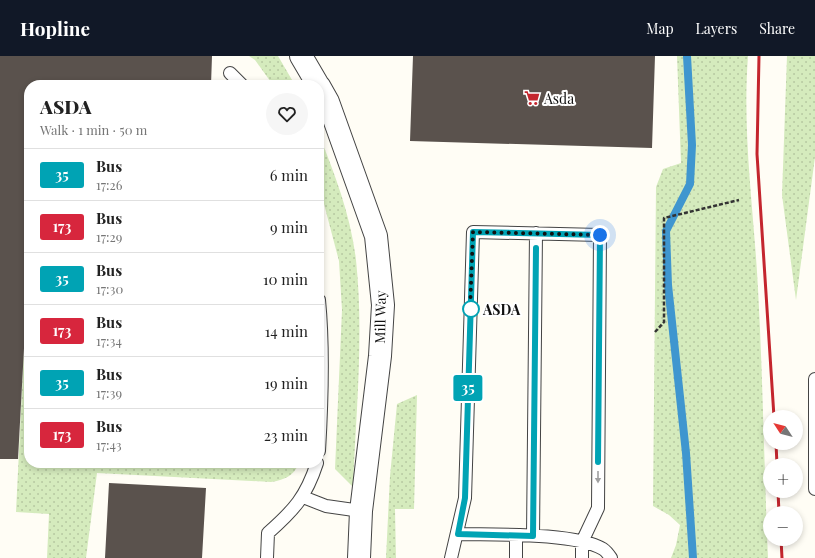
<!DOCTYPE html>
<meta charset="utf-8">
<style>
:root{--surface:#fff;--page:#f6f6f6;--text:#222;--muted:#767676;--line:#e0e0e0;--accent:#111827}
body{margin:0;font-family:"Playfair Display",serif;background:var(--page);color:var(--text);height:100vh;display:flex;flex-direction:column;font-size:15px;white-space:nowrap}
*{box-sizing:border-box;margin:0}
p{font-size:13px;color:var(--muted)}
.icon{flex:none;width:22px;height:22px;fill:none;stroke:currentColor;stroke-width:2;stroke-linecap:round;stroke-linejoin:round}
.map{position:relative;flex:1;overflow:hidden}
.drawer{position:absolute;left:24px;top:24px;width:300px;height:388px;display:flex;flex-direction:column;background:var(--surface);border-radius:16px;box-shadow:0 2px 6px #0003}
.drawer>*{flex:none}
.badge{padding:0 8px;border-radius:3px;font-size:14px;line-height:26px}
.needle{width:26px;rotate:306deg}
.controls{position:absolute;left:763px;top:354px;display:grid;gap:8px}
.controls a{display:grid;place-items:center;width:40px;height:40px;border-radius:50%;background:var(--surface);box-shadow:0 2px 6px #0003;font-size:20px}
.you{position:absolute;width:20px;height:20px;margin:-10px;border:3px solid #fff;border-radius:50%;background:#1a73e8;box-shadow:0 0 0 6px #1a73e833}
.map>.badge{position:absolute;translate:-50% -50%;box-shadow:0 0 0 2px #fff}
.round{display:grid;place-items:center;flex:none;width:42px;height:42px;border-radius:21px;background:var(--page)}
.overview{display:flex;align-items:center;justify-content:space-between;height:68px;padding:0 16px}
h1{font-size:19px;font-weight:800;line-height:30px}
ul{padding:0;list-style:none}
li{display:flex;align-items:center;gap:12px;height:52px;padding:0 16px;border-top:1px solid var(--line)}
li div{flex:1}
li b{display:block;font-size:15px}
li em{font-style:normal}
li .badge{min-width:44px;font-weight:700;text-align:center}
header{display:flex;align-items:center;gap:24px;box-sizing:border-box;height:56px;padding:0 20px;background:var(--accent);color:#fff}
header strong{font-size:19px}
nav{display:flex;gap:22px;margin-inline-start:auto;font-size:14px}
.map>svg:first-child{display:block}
</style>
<header>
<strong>Hopline</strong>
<nav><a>Map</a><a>Layers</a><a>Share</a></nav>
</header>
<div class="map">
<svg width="815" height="502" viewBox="0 0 815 502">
<defs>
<pattern id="grass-dots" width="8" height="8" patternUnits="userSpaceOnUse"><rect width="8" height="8" fill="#d5ebbd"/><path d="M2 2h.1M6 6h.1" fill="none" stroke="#b6c8a1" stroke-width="1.8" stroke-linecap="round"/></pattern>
</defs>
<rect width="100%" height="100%" fill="#fffdf5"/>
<path fill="url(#grass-dots)" d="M 249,0 L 278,0 L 295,29 L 273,29 L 255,4 Z
M 677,0 L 748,0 C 742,78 754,155 758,233 C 763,322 764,412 768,502 L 671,502 L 676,489 L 680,469 L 669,459 L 653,450 L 656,131 L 663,113 L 681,107 Z
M 787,0 L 815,0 L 815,101 L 796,244 L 782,139 Z
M 319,79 C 335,118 351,161 356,204 C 364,279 356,355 353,431 L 335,413 L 342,254 L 339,205 L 319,129 Z
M 27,233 L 29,233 L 29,407 L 299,407 C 294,420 284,424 271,426 L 97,417 L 86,502 L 47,502 L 49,458 L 16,456 Z
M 417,339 L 414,453 L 395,453 L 396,502 L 386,502 L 390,420 L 397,348 Z"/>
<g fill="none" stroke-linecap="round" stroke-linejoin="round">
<path stroke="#3f96cf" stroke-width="8" d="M 687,0 L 692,89 L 690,128 L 666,175 L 668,229 L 686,397 L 693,502"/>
</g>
<path fill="#5a524d" d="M 0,0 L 212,0 L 211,29 L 29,29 L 29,200 L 18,403 L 0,403 Z
M 413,0 L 655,0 L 652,92 L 410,85 Z
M 109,427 L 206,432 L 202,502 L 105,502 Z"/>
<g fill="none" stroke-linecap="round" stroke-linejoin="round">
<defs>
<path id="service" d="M 230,17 L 242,29
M 319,244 C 324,294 322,345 319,395
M 815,323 L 815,433
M 303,441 L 326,450 L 361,455
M 458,478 C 493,479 574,476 603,493 C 606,495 609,499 611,502
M 516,479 L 516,502
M 533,480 L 536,177
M 267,502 L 268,477 C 294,454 306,441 317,407
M 451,502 L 465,442 L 473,176 L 600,179 L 598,452 L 582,486 L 582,502"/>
<path id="tertiary" d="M 301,0 L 318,29
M 319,30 L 328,46 L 376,180 L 383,249 L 380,300 L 361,455 L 359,502"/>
</defs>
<use href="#service" stroke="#444" stroke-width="14"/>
<use href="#tertiary" stroke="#444" stroke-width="24"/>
<path stroke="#333" stroke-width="2.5" stroke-dasharray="4 2" stroke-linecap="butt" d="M 655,276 L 664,266 L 664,162 L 739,144"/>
<use href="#service" stroke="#fff" stroke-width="12"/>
<use href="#tertiary" stroke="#fff" stroke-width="22"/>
<path stroke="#c4262e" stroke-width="3" d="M 759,0 L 757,98 L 774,361
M 776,387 L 777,409
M 778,435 L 779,457
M 781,483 L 782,502"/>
</g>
<defs><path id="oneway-solid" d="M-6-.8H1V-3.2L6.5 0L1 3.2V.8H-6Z"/></defs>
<use fill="#a0a0a0" href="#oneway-solid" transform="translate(598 421) rotate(90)"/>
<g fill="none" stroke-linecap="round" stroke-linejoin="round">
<defs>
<path id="line" d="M 536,192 L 533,480 L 458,478 L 465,442 L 473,176 L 600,179 L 598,406"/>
</defs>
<use href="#line" stroke="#fff" stroke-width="9"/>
<use href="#line" stroke="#00a3b4" stroke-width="6"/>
<path stroke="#111" stroke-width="4" stroke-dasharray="0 7.2" d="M 471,253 L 470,254 L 473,176 L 600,179"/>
</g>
<defs>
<symbol id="supermarket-bare" viewBox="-9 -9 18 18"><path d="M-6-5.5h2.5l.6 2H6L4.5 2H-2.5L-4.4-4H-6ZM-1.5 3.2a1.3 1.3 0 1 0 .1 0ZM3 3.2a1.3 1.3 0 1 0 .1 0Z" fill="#c4262e" stroke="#fff" stroke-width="2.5" paint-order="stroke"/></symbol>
</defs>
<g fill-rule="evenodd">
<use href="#supermarket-bare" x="521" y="31" width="22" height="22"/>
</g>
<circle fill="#fff" stroke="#00a3b4" stroke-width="2" cx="471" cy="253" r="8"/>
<g text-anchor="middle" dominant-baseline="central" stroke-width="4" stroke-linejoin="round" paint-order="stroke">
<g font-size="14" fill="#111" stroke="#fff" text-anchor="start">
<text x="544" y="42">Asda</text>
</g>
<g font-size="14" font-weight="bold" fill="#111" stroke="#fff" text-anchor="start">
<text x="483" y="253">ASDA</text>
</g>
<g font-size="14" fill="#111" stroke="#fff">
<text transform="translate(380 261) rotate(-89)">Mill Way</text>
</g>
</g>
</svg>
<div class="controls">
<a><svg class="needle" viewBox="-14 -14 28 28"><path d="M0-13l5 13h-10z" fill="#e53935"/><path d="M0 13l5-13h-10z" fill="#767676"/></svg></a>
<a>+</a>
<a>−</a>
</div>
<div class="you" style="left:600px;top:179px"></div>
<b class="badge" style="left:468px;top:332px;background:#00a3b4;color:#fff">35</b>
<section class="drawer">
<div class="overview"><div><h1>ASDA</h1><p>Walk · 1 min · 50 m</p></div><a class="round"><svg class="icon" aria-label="heart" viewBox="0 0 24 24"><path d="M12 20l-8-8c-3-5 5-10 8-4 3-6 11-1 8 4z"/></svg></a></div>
<ul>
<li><span class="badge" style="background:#00a3b4;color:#fff">35</span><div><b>Bus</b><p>17:26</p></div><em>6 min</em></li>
<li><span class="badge" style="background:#d7263d;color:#fff">173</span><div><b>Bus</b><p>17:29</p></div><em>9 min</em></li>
<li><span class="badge" style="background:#00a3b4;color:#fff">35</span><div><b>Bus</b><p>17:30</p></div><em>10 min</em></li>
<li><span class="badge" style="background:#d7263d;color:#fff">173</span><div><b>Bus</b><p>17:34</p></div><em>14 min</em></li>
<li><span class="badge" style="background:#00a3b4;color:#fff">35</span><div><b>Bus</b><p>17:39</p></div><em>19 min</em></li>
<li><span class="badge" style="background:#d7263d;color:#fff">173</span><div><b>Bus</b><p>17:43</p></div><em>23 min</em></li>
</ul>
</section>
</div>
